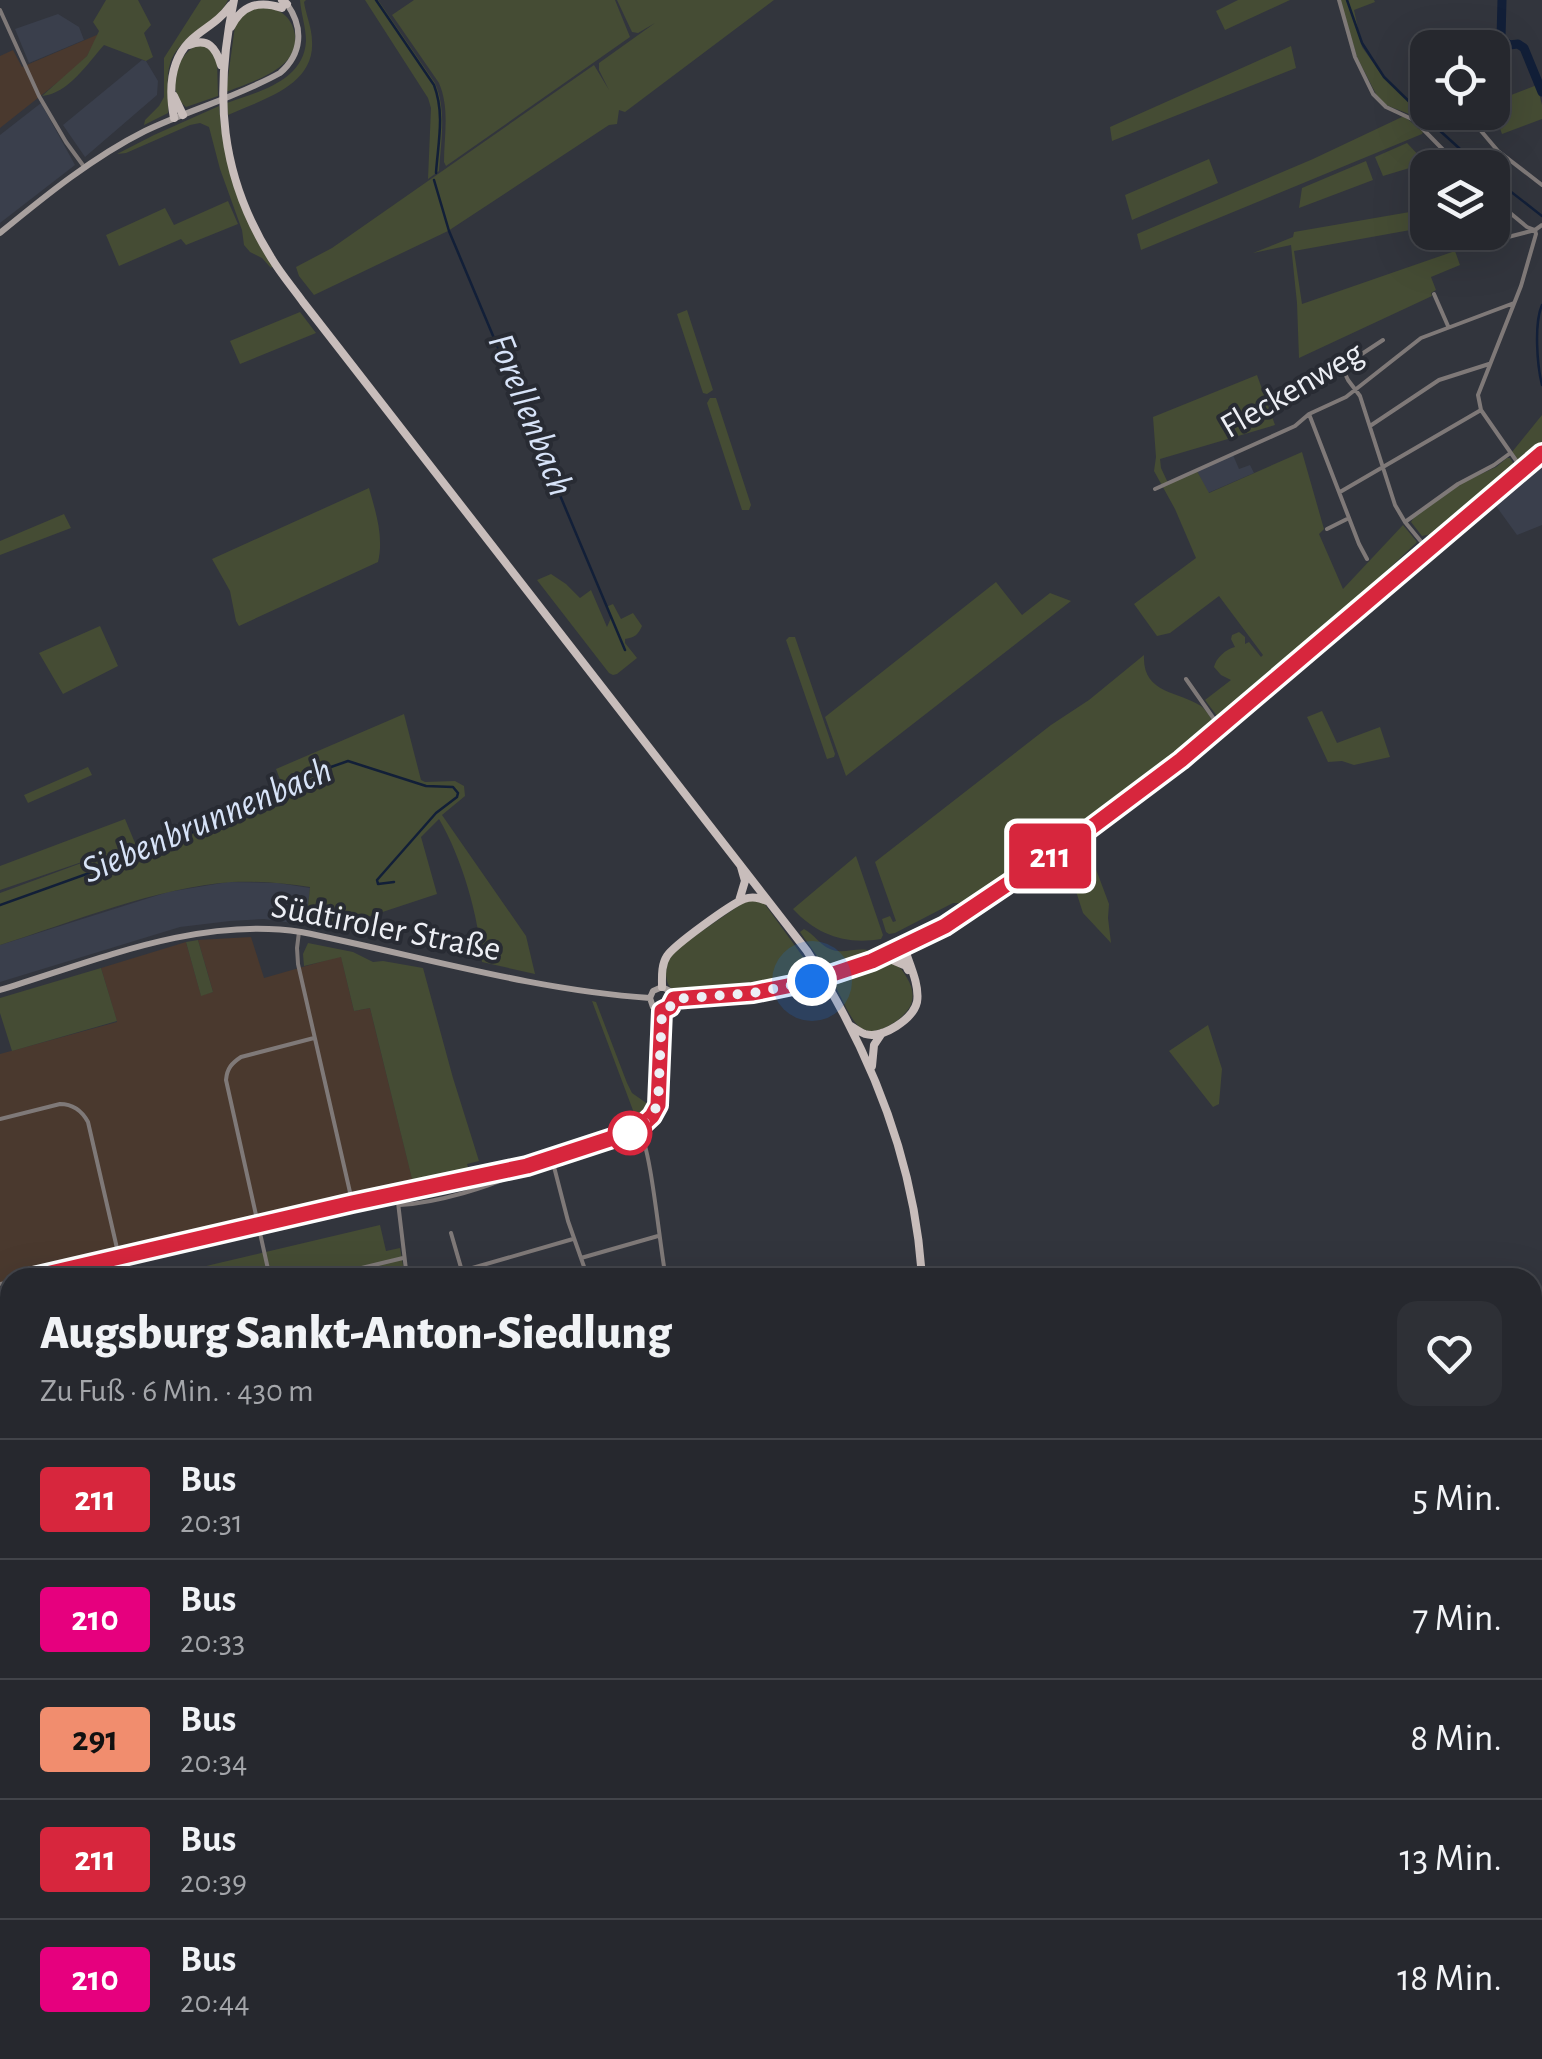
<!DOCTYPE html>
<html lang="de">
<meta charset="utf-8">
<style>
:root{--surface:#26282e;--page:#2e3036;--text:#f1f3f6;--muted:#a4a6aa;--line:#42444a}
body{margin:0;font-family:"Alegreya Sans",sans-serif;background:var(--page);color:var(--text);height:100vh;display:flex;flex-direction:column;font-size:38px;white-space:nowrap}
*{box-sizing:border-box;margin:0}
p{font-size:32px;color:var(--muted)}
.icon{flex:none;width:55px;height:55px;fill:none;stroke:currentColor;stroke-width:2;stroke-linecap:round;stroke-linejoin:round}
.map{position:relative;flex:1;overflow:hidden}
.details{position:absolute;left:0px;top:1268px;width:1542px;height:792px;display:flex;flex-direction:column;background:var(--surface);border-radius:30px 30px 0 0;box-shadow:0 10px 40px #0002,0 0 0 2px var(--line)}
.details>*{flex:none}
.badge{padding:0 20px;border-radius:8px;font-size:35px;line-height:65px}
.tools{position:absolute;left:1410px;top:30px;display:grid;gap:20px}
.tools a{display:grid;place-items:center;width:100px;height:100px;border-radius:20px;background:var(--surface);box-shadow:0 10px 40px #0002,0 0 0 2px var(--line);font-size:50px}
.you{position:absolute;width:50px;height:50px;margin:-25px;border:8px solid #fff;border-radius:50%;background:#1a73e8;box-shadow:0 0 0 15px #1a73e833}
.map>.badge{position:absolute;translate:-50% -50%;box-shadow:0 0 0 5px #fff}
.round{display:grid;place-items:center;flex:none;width:105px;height:105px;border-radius:20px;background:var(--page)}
.head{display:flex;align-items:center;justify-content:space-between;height:170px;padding:0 40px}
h1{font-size:48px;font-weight:800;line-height:75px}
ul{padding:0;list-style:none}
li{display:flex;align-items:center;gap:30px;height:120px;padding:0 40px;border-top:2px solid var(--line)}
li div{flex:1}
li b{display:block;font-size:38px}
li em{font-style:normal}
li .badge{min-width:110px;font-weight:700;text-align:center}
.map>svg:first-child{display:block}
</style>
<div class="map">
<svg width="1542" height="2059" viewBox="0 0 1542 2059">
<rect width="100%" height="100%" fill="#32353d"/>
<path fill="#3a3f4c" d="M 58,14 L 79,27 L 84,40 L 29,63 L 15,29 Z
M 142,60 L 146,61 L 158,81 L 157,95 L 85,157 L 63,125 Z
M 41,103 L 75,165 L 0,223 L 0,135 Z
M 1233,455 L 1239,469 L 1250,465 L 1254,473 L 1208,493 L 1197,471 Z
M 1542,456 L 1542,525 L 1517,535 L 1491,499 Z
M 228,882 L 278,883 L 310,888 L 306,925 L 264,919 L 230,921 L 180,927 L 0,982 L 0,945 L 168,892 Z"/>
<path fill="#4a392e" d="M 99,34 L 87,56 L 72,71 L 0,128 L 0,56 L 13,50 L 22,67 Z
M 251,937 L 264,978 L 341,956 L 354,1011 L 370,1008 L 415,1190 L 29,1277 L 10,1278 L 10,1282 L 0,1284 L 0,1054 L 117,1022 L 101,968 L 186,942 L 201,995 L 213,992 L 198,940 Z"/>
<path fill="#454c34" d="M 106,0 L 138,0 L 151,25 L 144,33 L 153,57 L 146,61 L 104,45 C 88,63 68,94 42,96 L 87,56 L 99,31 L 93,22 Z
M 201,0 L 228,0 C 215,28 178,35 170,64 C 165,80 170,97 168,113 L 144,125 L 145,120 L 159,106 L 164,97 L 164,58 Z
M 300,0 L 306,0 L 304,2 C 306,15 312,28 312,41 C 315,87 260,100 228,115 L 227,103 C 258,92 304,81 306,41 C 306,27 301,14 300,0 Z
M 365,0 L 378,0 L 435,83 C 447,111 441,141 439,171 L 428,179 L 431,108 L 428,98 Z
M 414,0 L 615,0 L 630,37 L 446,166 L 444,162 C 444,135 450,109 439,83 L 392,15 Z
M 617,0 L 774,0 L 625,112 L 619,110 L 617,124 L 609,125 L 448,231 L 314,295 L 299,276 L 296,267 L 332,248 L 594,65 L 609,90 L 599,70 L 599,63 L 655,23 L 638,33 L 632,32 Z
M 1238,0 L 1290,0 L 1225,30 L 1216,11 Z
M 1340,0 L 1374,0 L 1375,2 L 1354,10 L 1362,47 L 1384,78 L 1399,90 L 1433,128 L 1430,131 L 1409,114 L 1386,105 L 1378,98 L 1357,57 Z
M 258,7 C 273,8 285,10 292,25 C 310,66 253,81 226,92 L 235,26 L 242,15 Z
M 197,45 L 209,47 L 217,60 L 218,96 L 186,107 C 165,90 176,56 197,45 Z
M 1291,46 L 1296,68 L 1112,141 L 1110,127 Z
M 1537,85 L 1542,105 L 1542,119 L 1502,134 L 1493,109 L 1493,102 Z
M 219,106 C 224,164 240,218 273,266 L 271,268 L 262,258 L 250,252 L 244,245 L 242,230 L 220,169 L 209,127 L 200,123 L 190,125 L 126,153 L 117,154 L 154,135 Z
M 1404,116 L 1423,132 L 1422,134 L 1141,250 L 1137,234 L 1313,159 Z
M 1407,143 L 1426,163 L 1383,176 L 1375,157 Z
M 1209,159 L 1218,183 L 1132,220 L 1125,195 Z
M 1366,161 L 1373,180 L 1299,208 L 1302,188 Z
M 228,201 L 238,224 L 186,245 L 181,239 L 119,266 L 106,235 L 165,208 L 174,225 Z
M 1427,209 L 1427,227 L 1294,251 L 1302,304 L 1455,251 L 1460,265 L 1431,277 L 1436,290 L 1431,293 L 1432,296 L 1299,358 L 1297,303 L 1291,245 L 1253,253 L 1293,237 L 1294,232 Z
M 687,310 L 713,390 L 707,394 L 703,393 L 677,314 Z
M 300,312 L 316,333 L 240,364 L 230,341 Z
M 1257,375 L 1275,425 L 1160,459 L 1161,468 L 1168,483 L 1197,471 L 1209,493 L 1302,452 L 1324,529 L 1319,534 L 1343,589 L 1403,525 L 1417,542 L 1349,607 L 1220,720 L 1205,700 L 1231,680 L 1221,675 L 1214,667 C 1216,658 1226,649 1235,647 L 1231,639 L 1232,635 L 1239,632 L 1245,637 L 1245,644 L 1249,642 L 1261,657 L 1263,655 L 1219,596 L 1170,633 L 1157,636 L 1134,604 L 1196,558 L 1175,509 L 1154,471 L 1156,457 L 1153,417 Z
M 710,398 L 716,398 L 751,505 L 749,510 L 742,510 L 707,403 Z
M 1542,415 L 1542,448 L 1524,461 L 1518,461 L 1512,452 Z
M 1507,458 L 1510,458 L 1515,466 L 1514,470 L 1442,532 L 1422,536 L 1411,522 L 1414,517 L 1464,482 L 1496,467 Z
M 369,488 C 376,513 384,537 378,562 L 239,626 L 236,621 L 230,591 L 212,559 Z
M 64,514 L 71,528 L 0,555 L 0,541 Z
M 551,574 L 566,584 L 580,598 L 591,590 L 607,627 L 611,618 L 606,607 L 613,604 L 621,619 L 633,613 L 642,626 C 638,635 635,637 625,639 L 625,643 L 637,658 L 617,674 L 613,675 L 609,673 L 537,580 Z
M 996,582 L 1022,615 L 1050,593 L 1071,601 L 846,776 L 825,717 Z
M 100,626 L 118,666 L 63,694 L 39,653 Z
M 789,637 L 795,637 L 835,754 L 834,757 L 827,759 L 786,640 Z
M 1144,655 C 1142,694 1178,691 1201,706 C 1207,711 1212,719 1216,726 L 1127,795 L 969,903 L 953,903 L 895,933 L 889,934 L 886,932 L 882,919 L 890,916 L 893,922 L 896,921 L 875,862 L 1051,725 L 1089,700 Z
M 1322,711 L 1337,743 L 1380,727 L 1390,757 L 1354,765 L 1342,761 L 1328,762 L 1307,717 Z
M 404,714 L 421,780 L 425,782 L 455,781 L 464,786 L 465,796 L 442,815 L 526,936 L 535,974 L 482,962 C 479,917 462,858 439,819 L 421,837 L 437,894 L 334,928 L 319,928 L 306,925 L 310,887 C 284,883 259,881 232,882 C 158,887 72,922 0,945 L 0,893 L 114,851 L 0,890 L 0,866 L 125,819 L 140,855 L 284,790 L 276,769 Z
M 88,767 L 92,775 L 28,803 L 24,795 Z
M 1085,840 L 1109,904 L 1108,918 L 1111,943 L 1083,913 L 1064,854 Z
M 856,856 L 883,935 L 881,939 C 846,945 817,935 793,909 Z
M 747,900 L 757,900 L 764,903 L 814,972 L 805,979 C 781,984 691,1003 672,989 C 667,984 667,981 666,975 C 666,962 671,955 679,947 Z
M 804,929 C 814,934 820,945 830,949 C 843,955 858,946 871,951 L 832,965 L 824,966 L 800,932 Z
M 198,940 L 213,992 L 201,996 L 186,942 Z
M 308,943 L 353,952 L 373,962 L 383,961 L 423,968 L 453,1078 L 479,1161 L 467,1164 L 470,1173 L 413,1183 L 370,1008 L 354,1011 L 341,957 L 304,966 L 303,954 Z
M 889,963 C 899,965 902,969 907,978 C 911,985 914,992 912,1001 C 909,1017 876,1039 861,1028 C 849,1020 841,993 831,980 Z
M 101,968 L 117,1021 L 12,1051 L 0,1013 L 0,998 Z
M 592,1001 L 596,1002 L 627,1083 L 632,1093 L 652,1107 L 649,1114 L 637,1121 Z
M 1208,1025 L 1222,1069 L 1219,1104 L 1213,1107 L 1169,1051 Z
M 380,1225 L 386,1251 L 400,1248 L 405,1277 L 203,1277 L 202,1267 Z
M 0,1355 L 4,1369 L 10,1368 L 10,1527 L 0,1479 Z"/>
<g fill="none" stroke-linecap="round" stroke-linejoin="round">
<path stroke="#121f38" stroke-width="2.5" d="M 376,0 L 434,85 C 445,114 438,143 436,173
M 1347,0 L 1362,43 L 1384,77 L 1426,118
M 1438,129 L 1481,168
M 1492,177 L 1542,216
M 434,180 L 449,231 L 625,650
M 1542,305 C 1534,323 1537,365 1542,385
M 0,905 L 159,848 L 328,768 L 348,761 L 426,786 L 453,787 L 458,793 L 457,797 L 436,813 L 377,880 L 378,884 L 394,882"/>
<path stroke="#121f38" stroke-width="9" d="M 1502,0 L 1501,38 L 1509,45 L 1518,44 L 1524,48 L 1542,92"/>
<path stroke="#7f7978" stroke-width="4" d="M 1339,0 L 1355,57 L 1373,94 L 1386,107 L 1414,120 L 1461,168
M 0,10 L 39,96 L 66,142 L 85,168
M 1465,112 L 1498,151 L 1542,185
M 1492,198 L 1527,227 L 1535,230
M 1481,244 L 1535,230 L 1542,225
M 1434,294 L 1448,326
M 1337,357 L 1348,380 L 1360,396 L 1395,505 L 1405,522 L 1428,550
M 1342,367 L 1383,340
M 1309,414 L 1359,544 L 1367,559
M 1370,426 L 1439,380 L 1489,364
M 1522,469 L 1481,410 L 1478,395 L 1521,286 L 1536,234 L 1535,230
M 1155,489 L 1295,426 L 1309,414 L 1346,397 L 1421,338 L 1514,303
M 1340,492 L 1481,410
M 1405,522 L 1458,484 L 1494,465 L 1509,454
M 1327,529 L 1349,518
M 1186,679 L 1221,729
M 299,932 L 297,948 L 298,964 L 352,1201
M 0,1119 L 60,1104 C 73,1104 82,1111 88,1122 L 119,1257
M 639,1131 C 651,1145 660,1250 666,1278
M 552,1159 L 568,1221 L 588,1278
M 397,1194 L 407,1278
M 400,1205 C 434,1203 495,1187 524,1169
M 451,1233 L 464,1278
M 581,1258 L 658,1236
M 462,1271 L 573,1239
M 29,1278 L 352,1203 L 527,1166 L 637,1131 L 652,1116 L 658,1105 L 662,1011
M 270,1278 L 226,1080 C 227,1068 232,1063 241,1057 L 314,1038
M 320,1278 L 403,1258
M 0,1284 L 10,1282
M 0,1547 L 10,1544"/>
<path stroke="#7f7978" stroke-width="5" d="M 904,947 C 955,921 1002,890 1049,857 C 1094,825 1138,794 1181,761 L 1542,453"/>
<path stroke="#a8a09e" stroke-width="6" d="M 0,233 C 45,196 93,157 145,131 C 189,110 237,97 280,73 C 302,54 304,28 287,4
M 0,990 C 95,961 200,916 301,932 C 416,955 532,990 650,998
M 674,999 L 670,991 L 662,987 L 653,991 L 650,998 L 653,1007 L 662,1011 L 670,1007 L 674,999 C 757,994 824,983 901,948"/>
<path stroke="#c8bdbb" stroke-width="8" d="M 234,0 C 214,94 219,175 272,259 C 281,274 293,288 303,302 L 807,951 C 869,1049 915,1160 922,1278
M 282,0 L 287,4
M 231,27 C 242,5 259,0 282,8
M 189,45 C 208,37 216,48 221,65
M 174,96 L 183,115
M 174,118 C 169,92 169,63 189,42 C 204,27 216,25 231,5
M 739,901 L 745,881 L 741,867
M 898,950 L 908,970
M 872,961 L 890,959 L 904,965
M 662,987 C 662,977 661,965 667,956 C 674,945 731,904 744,899 C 753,896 759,898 767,901
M 851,1026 C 854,1028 862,1033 865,1034 C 883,1039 913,1019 917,1002 C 920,985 909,963 904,947
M 872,1066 L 874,1045 L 882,1033
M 810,2059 L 811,2050"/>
</g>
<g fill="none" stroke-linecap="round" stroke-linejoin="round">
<defs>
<path id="line" d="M 29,1278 L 352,1203 L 527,1166 L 637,1130 L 652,1116 L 658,1105 L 662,1011 L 670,1007 L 674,999 L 753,993 L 812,981 L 872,961 L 945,926 L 1085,832 L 1181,760 L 1542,453"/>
</defs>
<use href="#line" stroke="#fff" stroke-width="22"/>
<use href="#line" stroke="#d7263d" stroke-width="15"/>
<path stroke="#edeff5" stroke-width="10" stroke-dasharray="0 18" d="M 630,1133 L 644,1124 L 658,1105 L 662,1011 L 670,1007 L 674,999 L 753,993 L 812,981"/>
</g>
<circle fill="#fff" stroke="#d7263d" stroke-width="5" cx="630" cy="1133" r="20"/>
<g text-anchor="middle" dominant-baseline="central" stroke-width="8" stroke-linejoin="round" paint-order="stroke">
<g font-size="35" fill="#edeff5" stroke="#282b33">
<text transform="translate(1292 390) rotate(-30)">Fleckenweg</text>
<text transform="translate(386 928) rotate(11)">Südtiroler Straße</text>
</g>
<g font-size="38" font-style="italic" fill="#d7e3f8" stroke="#282b33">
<text transform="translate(530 415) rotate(68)">Forellenbach</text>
<text transform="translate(207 821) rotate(-23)">Siebenbrunnenbach</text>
</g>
</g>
</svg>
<div class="tools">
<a><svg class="icon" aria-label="locate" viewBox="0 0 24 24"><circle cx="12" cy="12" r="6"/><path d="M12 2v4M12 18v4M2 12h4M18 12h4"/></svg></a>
<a><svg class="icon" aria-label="layers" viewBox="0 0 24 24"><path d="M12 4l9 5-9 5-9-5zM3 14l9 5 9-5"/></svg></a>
</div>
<div class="you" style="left:812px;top:981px"></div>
<b class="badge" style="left:1050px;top:856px;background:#d7263d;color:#fff">211</b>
<section class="details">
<div class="head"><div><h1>Augsburg Sankt-Anton-Siedlung</h1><p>Zu Fuß · 6 Min. · 430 m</p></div><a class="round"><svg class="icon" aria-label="heart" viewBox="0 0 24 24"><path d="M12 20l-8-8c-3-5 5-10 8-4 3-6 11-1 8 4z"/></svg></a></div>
<ul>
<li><span class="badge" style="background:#d7263d;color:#fff">211</span><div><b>Bus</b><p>20:31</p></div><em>5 Min.</em></li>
<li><span class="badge" style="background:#e6007e;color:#fff">210</span><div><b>Bus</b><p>20:33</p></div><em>7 Min.</em></li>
<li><span class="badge" style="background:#f18d6e;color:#111">291</span><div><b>Bus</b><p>20:34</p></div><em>8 Min.</em></li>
<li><span class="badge" style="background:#d7263d;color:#fff">211</span><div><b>Bus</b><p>20:39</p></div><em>13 Min.</em></li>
<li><span class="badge" style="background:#e6007e;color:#fff">210</span><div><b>Bus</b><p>20:44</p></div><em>18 Min.</em></li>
</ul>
</section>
</div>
